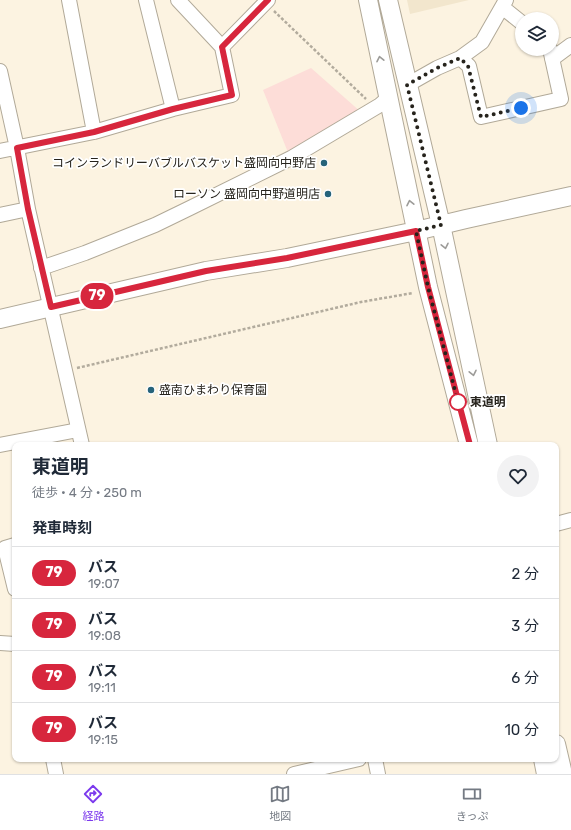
<!DOCTYPE html>
<html lang="ja">
<meta charset="utf-8">
<style>
:root{--surface:#fff;--page:#f2f2f3;--text:#1f2937;--muted:#747a83;--line:#e0e1e3;--accent:#7c3aed}
body{margin:0;font-family:Rubik,"Noto Sans JP",sans-serif;background:var(--page);color:var(--text);height:100vh;display:flex;flex-direction:column;font-size:15px;white-space:nowrap}
*{box-sizing:border-box;margin:0}
p{font-size:13px;color:var(--muted)}
.icon{flex:none;width:22px;height:22px;fill:none;stroke:currentColor;stroke-width:2;stroke-linecap:round;stroke-linejoin:round}
.map{position:relative;flex:1;overflow:hidden}
.sheet{position:absolute;left:12px;top:442px;width:547px;height:320px;display:flex;flex-direction:column;background:var(--surface);border-radius:8px;box-shadow:0 1px 3px #0004}
.sheet>*{flex:none}
.badge{padding:0 8px;border-radius:13px;font-size:14px;line-height:26px}
.controls{position:absolute;left:515px;top:12px;display:grid;gap:8px}
.controls a{display:grid;place-items:center;width:44px;height:44px;border-radius:50%;background:var(--surface);box-shadow:0 1px 3px #0004;font-size:20px}
.you{position:absolute;width:20px;height:20px;margin:-10px;border:3px solid #fff;border-radius:50%;background:#1a73e8;box-shadow:0 0 0 6px #1a73e833}
.map>.badge{position:absolute;translate:-50% -50%;box-shadow:0 0 0 2px #fff}
h2{padding:0 20px;font-size:15px;line-height:36px}
.round{display:grid;place-items:center;flex:none;width:42px;height:42px;border-radius:21px;background:var(--page)}
.headline{display:flex;align-items:center;justify-content:space-between;height:68px;padding:0 20px}
h1{font-size:19px;font-weight:700;line-height:30px}
ul{padding:0;list-style:none}
li{display:flex;align-items:center;gap:12px;height:52px;padding:0 20px;border-top:1px solid var(--line)}
li div{flex:1}
li b{display:block;font-size:15px}
li em{font-style:normal}
li .badge{min-width:44px;font-weight:700;text-align:center}
.dock{display:flex;justify-content:space-around;align-items:center;height:56px;border-top:1px solid var(--line);background:var(--surface);font-size:11px;color:var(--muted)}
.dock a{display:grid;justify-items:center;gap:2px}
.dock .active{color:var(--accent)}
.map>svg:first-child{display:block}
</style>
<div class="map">
<svg width="571" height="774" viewBox="0 0 571 774">
<rect width="100%" height="100%" fill="#fcf3e1"/>
<path fill="#f2e6cd" d="M 407,0 L 469,0 L 410,14 Z"/>
<path fill="#fdddd8" d="M 311,68 L 362,113 L 289,155 L 263,90 Z"/>
<g fill="none" stroke-linecap="round" stroke-linejoin="round">
<defs>
<path id="minor" d="M 69,0 L 94,132
M 146,0 L 173,109
M 502,7 L 522,23
M 222,47 L 268,0
M 460,58 L 469,66 L 481,117 L 561,99 L 550,49
M 552,59 L 571,45
M 0,71 L 17,148 L 28,209
M 407,85 L 437,68 L 460,58 L 482,42 L 506,0
M 0,151 L 94,132 L 173,109 L 232,95 L 222,47 L 178,0
M 0,215 L 28,209 L 82,445
M 41,268 L 85,253 L 155,225 L 190,208 L 291,158 L 380,105 L 388,98
M 0,445 L 78,430
M 556,524 L 571,520
M 15,545 L 5,548 L 15,589
M 0,643 L 15,644
M 53,759 L 56,774
M 375,759 L 378,774
M 294,774 L 359,759"/>
<path id="tertiary" d="M 368,0 L 428,287 L 469,445
M 388,0 L 441,225 L 488,445
M 0,319 L 206,271 L 287,258 L 416,231 L 466,219 L 571,196
M 556,744 L 563,774
M 543,759 L 546,774"/>
</defs>
<use href="#minor" stroke="#b1a998" stroke-width="16"/>
<use href="#tertiary" stroke="#b1a998" stroke-width="20"/>
<path stroke="#b2ab9d" stroke-width="2.5" stroke-dasharray="3 2" stroke-linecap="butt" d="M 274,11 L 366,99
M 77,368 L 361,302 L 413,293"/>
<use href="#minor" stroke="#fff" stroke-width="14"/>
<use href="#tertiary" stroke="#fff" stroke-width="18"/>
</g>
<defs><path id="oneway-chevron" d="M-2-3.5L2.5 0L-2 3.5" fill="none" stroke-width="1.6" stroke-linecap="round" stroke-linejoin="round"/></defs>
<g stroke="#9d9c99">
<use href="#oneway-chevron" transform="translate(380 59) rotate(-102)"/>
<use href="#oneway-chevron" transform="translate(410 203) rotate(-102)"/>
<use href="#oneway-chevron" transform="translate(445 246) rotate(78)"/>
<use href="#oneway-chevron" transform="translate(473 373) rotate(78)"/>
</g>
<g fill="none" stroke-linecap="round" stroke-linejoin="round">
<defs>
<path id="line" d="M 268,0 L 222,47 L 232,95 L 173,109 L 94,132 L 17,148 L 28,209 L 51,307 L 206,271 L 287,258 L 416,231 L 428,287 L 470,445"/>
</defs>
<use href="#line" stroke="#fff" stroke-width="9"/>
<use href="#line" stroke="#d7263d" stroke-width="6"/>
<path stroke="#26231c" stroke-width="4" stroke-dasharray="0 7.2" d="M 458,402 L 428,287 L 416,231 L 441,225 L 407,85 L 437,68 L 460,58 L 468,66 L 481,117 L 521,108"/>
</g>
<g fill="#26637a" stroke="#fff" stroke-width="1.5">
<circle cx="324" cy="163" r="4"/>
<circle cx="328" cy="194" r="4"/>
<circle cx="151" cy="390" r="4"/>
</g>
<circle fill="#fff" stroke="#d7263d" stroke-width="2" cx="458" cy="402" r="8"/>
<g text-anchor="middle" dominant-baseline="central" stroke-width="3.5" stroke-linejoin="round" paint-order="stroke">
<g font-size="12" fill="#26231c" stroke="#fff" text-anchor="end">
<text x="316" y="163">コインランドリーバブルバスケット盛岡向中野店</text>
<text x="320" y="194">ローソン 盛岡向中野道明店</text>
<text x="159" y="390" text-anchor="start">盛南ひまわり保育園</text>
</g>
<g font-size="12" font-weight="bold" fill="#26231c" stroke="#fff" text-anchor="start">
<text x="470" y="402">東道明</text>
</g>
</g>
</svg>
<div class="controls">
<a><svg class="icon" aria-label="layers" viewBox="0 0 24 24"><path d="M12 4l9 5-9 5-9-5zM3 14l9 5 9-5"/></svg></a>
</div>
<div class="you" style="left:521px;top:108px"></div>
<b class="badge" style="left:97px;top:296px;background:#d7263d;color:#fff">79</b>
<section class="sheet">
<div class="headline"><div><h1>東道明</h1><p>徒歩 · 4 分 · 250 m</p></div><a class="round"><svg class="icon" aria-label="heart" viewBox="0 0 24 24"><path d="M12 20l-8-8c-3-5 5-10 8-4 3-6 11-1 8 4z"/></svg></a></div>
<h2>発車時刻</h2>
<ul>
<li><span class="badge" style="background:#d7263d;color:#fff">79</span><div><b>バス</b><p>19:07</p></div><em>2 分</em></li>
<li><span class="badge" style="background:#d7263d;color:#fff">79</span><div><b>バス</b><p>19:08</p></div><em>3 分</em></li>
<li><span class="badge" style="background:#d7263d;color:#fff">79</span><div><b>バス</b><p>19:11</p></div><em>6 分</em></li>
<li><span class="badge" style="background:#d7263d;color:#fff">79</span><div><b>バス</b><p>19:15</p></div><em>10 分</em></li>
</ul>
</section>
</div>
<nav class="dock">
<a class="active"><svg class="icon" aria-label="directions" viewBox="0 0 24 24"><path d="M12 3l9 9-9 9-9-9zM9 14v-3h6M13 9l2 2-2 2"/></svg>経路</a>
<a><svg class="icon" aria-label="map" viewBox="0 0 24 24"><path d="M3 6l6-2 6 2 6-2v14l-6 2-6-2-6 2zM9 4v14M15 6v14"/></svg>地図</a>
<a><svg class="icon" aria-label="tickets" viewBox="0 0 24 24"><path d="M3 7h18v10H3zM15 7v10"/></svg>きっぷ</a>
</nav>
